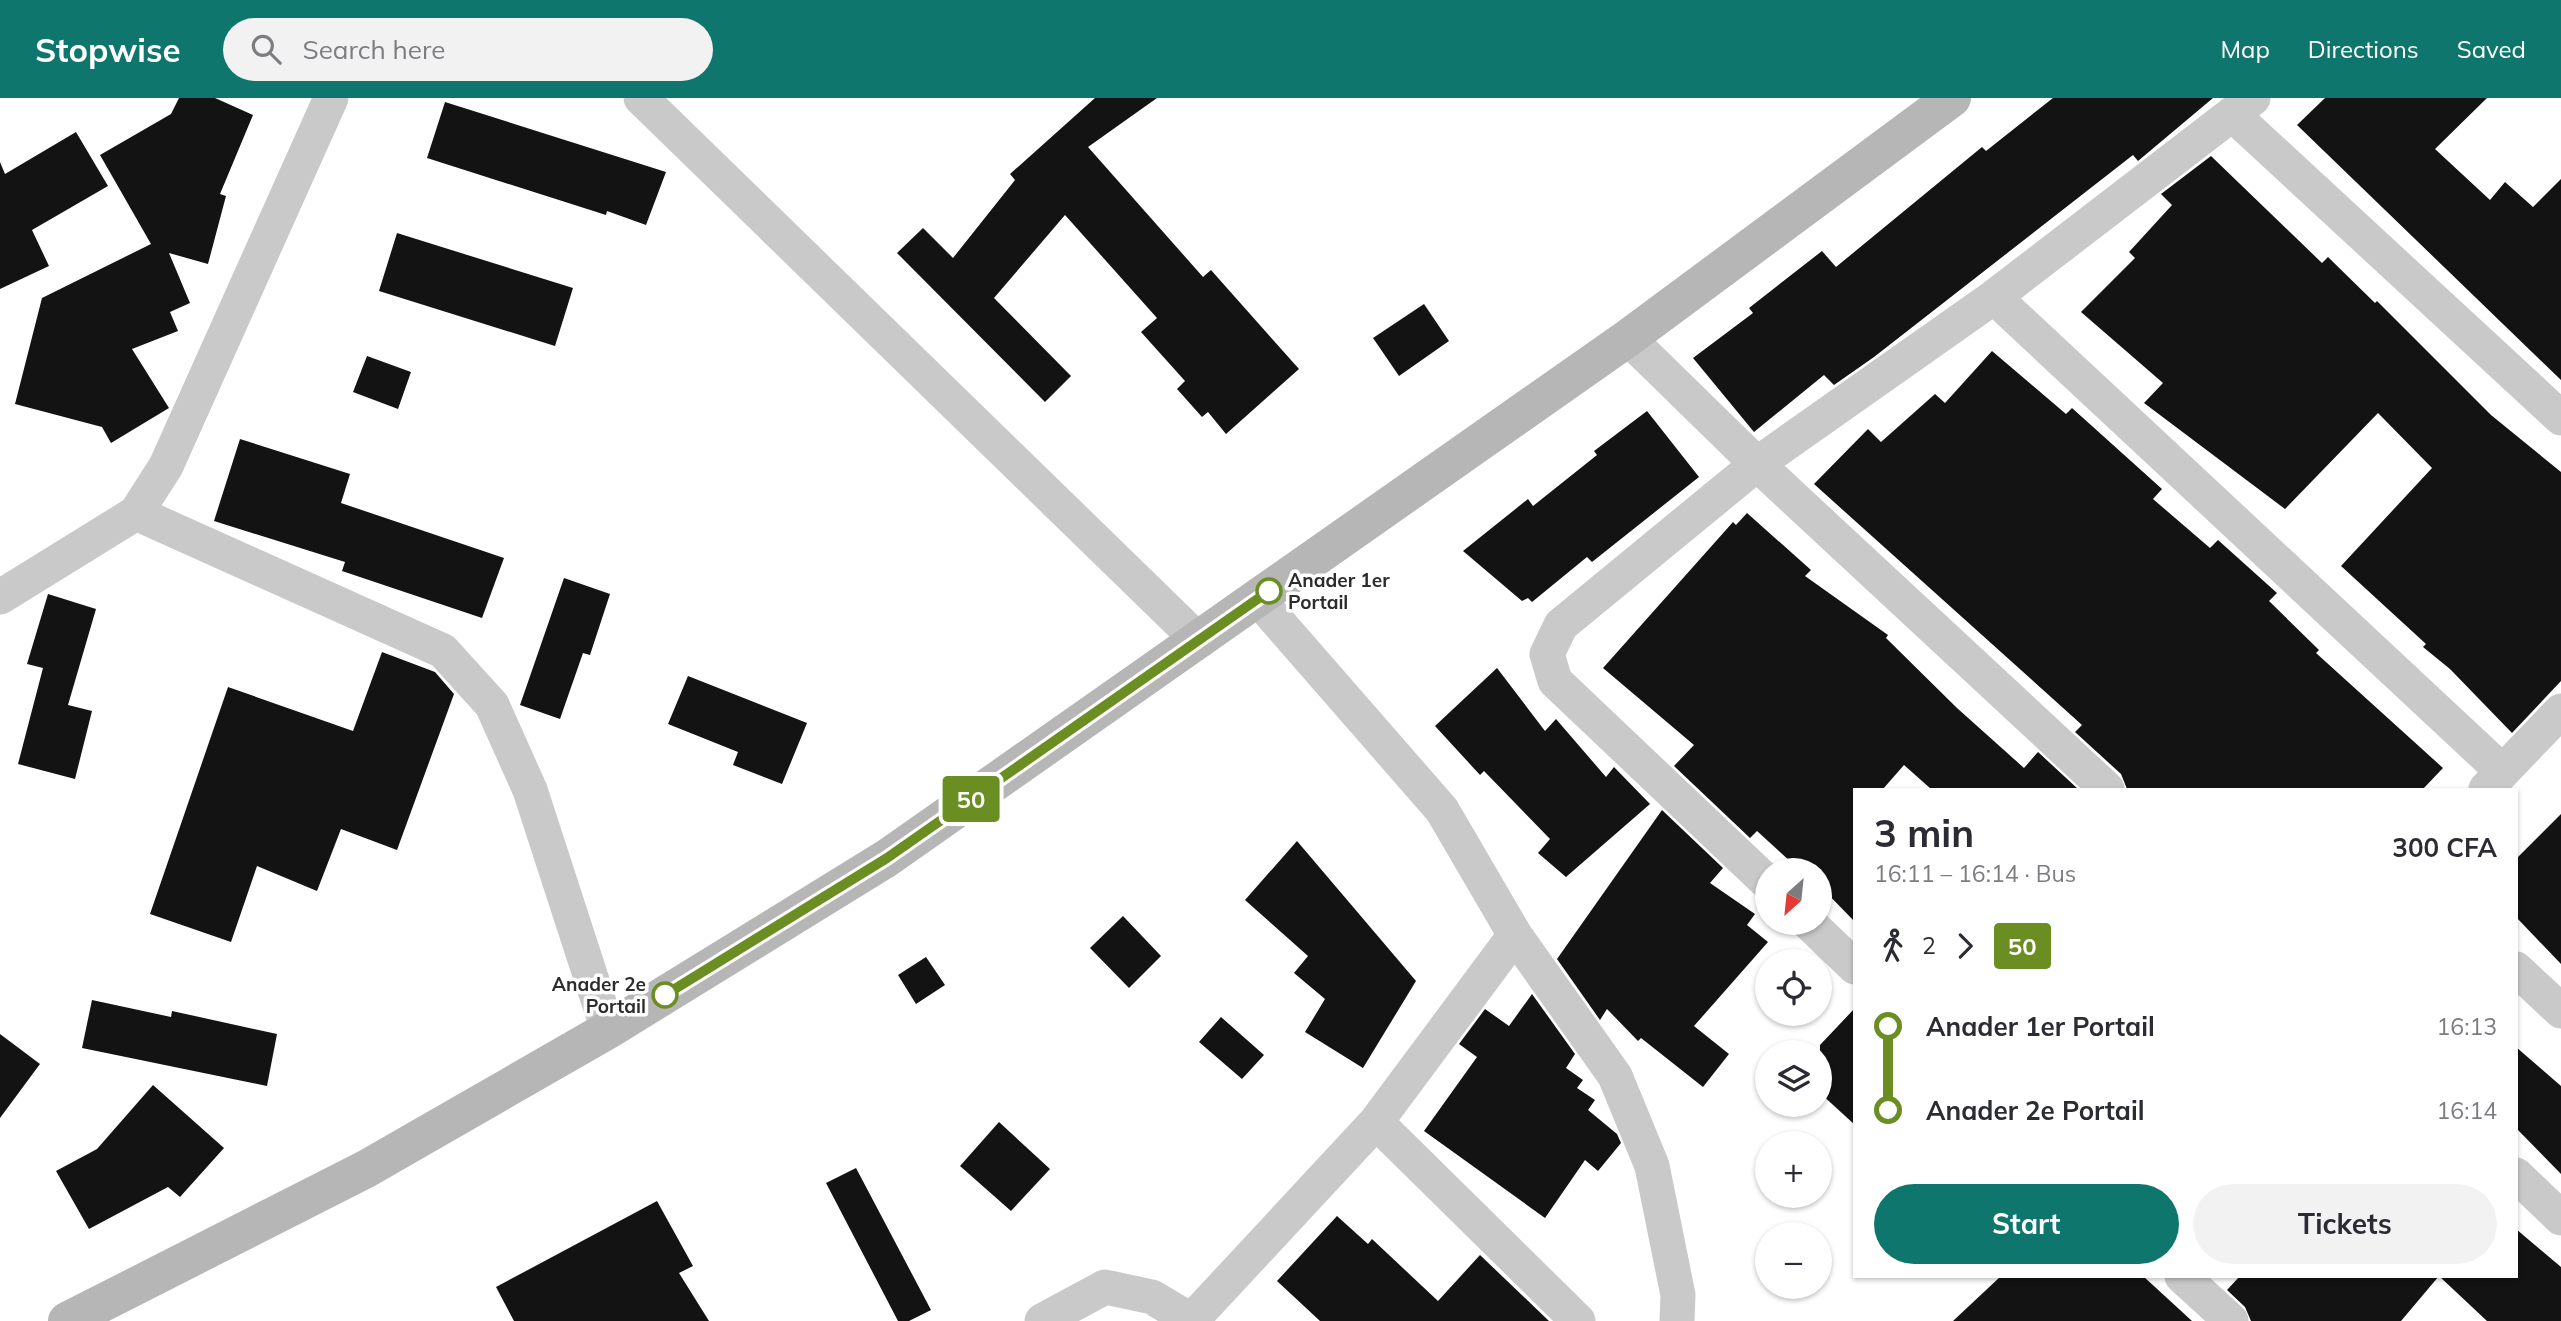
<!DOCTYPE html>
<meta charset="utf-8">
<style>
:root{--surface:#fff;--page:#f2f2f3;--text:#2b2b33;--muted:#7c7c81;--accent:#0f766e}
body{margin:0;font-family:Mulish,sans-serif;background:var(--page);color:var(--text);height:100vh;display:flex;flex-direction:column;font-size:26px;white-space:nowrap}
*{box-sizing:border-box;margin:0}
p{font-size:23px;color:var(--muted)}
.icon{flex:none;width:38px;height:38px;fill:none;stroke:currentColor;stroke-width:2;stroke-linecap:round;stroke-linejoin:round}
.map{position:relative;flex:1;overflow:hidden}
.sheet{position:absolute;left:1853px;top:690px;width:665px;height:490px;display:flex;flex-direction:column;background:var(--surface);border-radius:0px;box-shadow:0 2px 5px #0004}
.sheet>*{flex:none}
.badge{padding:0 14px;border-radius:5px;font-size:24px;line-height:46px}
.needle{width:46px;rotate:207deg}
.buttons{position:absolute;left:1755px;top:760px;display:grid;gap:14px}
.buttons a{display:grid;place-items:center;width:77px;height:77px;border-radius:50%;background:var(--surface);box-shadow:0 2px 5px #0004;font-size:35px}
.map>.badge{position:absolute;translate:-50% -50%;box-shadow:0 0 0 4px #fff}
.legs{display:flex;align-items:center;gap:10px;height:77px;padding:0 21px;font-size:23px}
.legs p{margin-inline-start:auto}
.headline{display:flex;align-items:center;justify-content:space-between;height:119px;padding:0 21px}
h1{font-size:38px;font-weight:700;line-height:52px}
.action{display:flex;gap:14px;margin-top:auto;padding:14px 21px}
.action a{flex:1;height:80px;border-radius:42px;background:var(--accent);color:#fff;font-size:28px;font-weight:700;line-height:80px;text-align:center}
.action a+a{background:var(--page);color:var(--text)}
ul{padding:0 21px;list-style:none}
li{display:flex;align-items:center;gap:24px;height:84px;font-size:26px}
li i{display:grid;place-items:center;width:10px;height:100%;margin:0 9px;background:currentColor}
li i::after{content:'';width:18px;height:18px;margin:-9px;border:5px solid;border-radius:50%;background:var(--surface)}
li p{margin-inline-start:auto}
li:first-child i{background:linear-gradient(#0000 50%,currentColor 0)}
li:last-child i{background:linear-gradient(currentColor 50%,#0000 0)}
header{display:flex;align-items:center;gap:42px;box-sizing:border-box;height:98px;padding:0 35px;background:var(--accent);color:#fff}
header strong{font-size:33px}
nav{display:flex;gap:38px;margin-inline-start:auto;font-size:24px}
.search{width:490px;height:63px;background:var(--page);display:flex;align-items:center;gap:18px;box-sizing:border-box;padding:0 24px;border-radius:38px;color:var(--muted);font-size:26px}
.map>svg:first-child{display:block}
</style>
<header>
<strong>Stopwise</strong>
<div class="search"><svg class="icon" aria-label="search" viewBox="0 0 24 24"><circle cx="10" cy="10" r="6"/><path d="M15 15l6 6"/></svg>Search here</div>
<nav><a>Map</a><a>Directions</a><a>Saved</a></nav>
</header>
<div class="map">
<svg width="2561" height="1223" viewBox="0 0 2561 1223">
<rect width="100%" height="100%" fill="#fff"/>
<path fill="#131313" d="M 179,0 L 215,0 L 253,17 L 220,96 L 226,98 L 208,166 L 169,155 L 190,205 L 170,214 L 178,233 L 132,251 L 169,310 L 111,345 L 102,329 L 15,306 L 42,200 L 151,146 L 100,57 L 171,16 Z
M 1095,0 L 1157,0 L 1088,49 L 1203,179 L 1211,172 L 1299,271 L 1226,336 L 1208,314 L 1202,319 L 1177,291 L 1185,283 L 1141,234 L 1157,220 L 1065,117 L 994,200 L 1071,278 L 1045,304 L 897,155 L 923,130 L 953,160 L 1015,82 L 1010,76 Z
M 2053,0 L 2213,0 L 2138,63 L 2133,57 L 1874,259 L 1834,287 L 1824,277 L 1754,334 L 1693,260 L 1753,215 L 1749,210 L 1822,153 L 1836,169 L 1982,49 L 1986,53 Z
M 2325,0 L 2487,0 L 2435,51 L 2490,102 L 2505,84 L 2533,109 L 2561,81 L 2561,282 L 2297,27 Z
M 445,4 L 666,74 L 646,127 L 607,113 L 606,117 L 427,60 Z
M 76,34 L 108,88 L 32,132 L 49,168 L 0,191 L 0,64 L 5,76 Z
M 2211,58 L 2322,165 L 2328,159 L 2375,205 L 2377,203 L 2491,317 L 2561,374 L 2561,583 L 2512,635 L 2450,571 L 2423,549 L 2426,546 L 2341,468 L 2432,370 L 2378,315 L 2285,411 L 2144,305 L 2163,285 L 2081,214 L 2135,160 L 2129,154 L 2172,107 L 2161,96 Z
M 397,135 L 573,190 L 555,248 L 379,193 Z
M 1424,206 L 1449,243 L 1399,278 L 1373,240 Z
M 1992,253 L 2066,316 L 2072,310 L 2162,391 L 2153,401 L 2210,450 L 2218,442 L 2277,495 L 2269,503 L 2319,552 L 2316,555 L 2443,670 L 2423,691 L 2127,691 L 2121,676 L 2075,634 L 2082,627 L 1814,386 L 1868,331 L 1881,344 L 1935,296 L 1945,305 Z
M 367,258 L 411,274 L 398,311 L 353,294 Z
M 1647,313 L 1699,379 L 1592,464 L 1587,459 L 1532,504 L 1528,500 L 1522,503 L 1463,453 L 1528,401 L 1533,408 L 1597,357 L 1594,353 Z
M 240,341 L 350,376 L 341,405 L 504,460 L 482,520 L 342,473 L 345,464 L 214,423 Z
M 1747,415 L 1811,472 L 1805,478 L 1888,537 L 1886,540 L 1957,610 L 2024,670 L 2038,654 L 2078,691 L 1931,691 L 1904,667 L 1883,691 L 1855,691 L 1855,824 L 1820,788 L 1820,772 L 1804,772 L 1794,762 L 1792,765 L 1757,733 L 1750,740 L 1674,668 L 1694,647 L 1603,570 L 1733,424 L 1736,427 Z
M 564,480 L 610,496 L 590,557 L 583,555 L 560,621 L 520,607 Z
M 48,496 L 96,511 L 68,607 L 92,613 L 75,681 L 18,666 L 43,570 L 27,566 Z
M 382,554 L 435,574 L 454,596 L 397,752 L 341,731 L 317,793 L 257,768 L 231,844 L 150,816 L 228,589 L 353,633 Z
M 1497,570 L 1545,633 L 1556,621 L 1606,679 L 1614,669 L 1650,706 L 1566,779 L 1538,755 L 1550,741 L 1484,673 L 1480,677 L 1435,628 Z
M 688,578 L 807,625 L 782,686 L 733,667 L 738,654 L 668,626 Z
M 1662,712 L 1723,770 L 1710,785 L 1755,816 L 1747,827 L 1768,844 L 1694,928 L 1729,956 L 1703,989 L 1641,940 L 1638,943 L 1607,911 L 1600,922 L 1557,861 Z
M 2561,716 L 2561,866 L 2516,819 L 2516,761 Z
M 1297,743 L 1416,883 L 1363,970 L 1305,934 L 1325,901 L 1294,875 L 1308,858 L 1245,802 Z
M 1123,818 L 1161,858 L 1129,890 L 1090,850 Z
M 926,859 L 945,887 L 916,906 L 898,877 Z
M 1532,896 L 1575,956 L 1566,970 L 1583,982 L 1577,990 L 1595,1002 L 1588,1012 L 1617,1036 L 1621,1045 L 1598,1073 L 1585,1062 L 1545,1120 L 1424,1033 L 1477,959 L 1459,946 L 1485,911 L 1509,928 Z
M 92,902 L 171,919 L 172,913 L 277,936 L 267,988 L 82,950 Z
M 1855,910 L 1855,1027 L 1820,995 L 1820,947 Z
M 1221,919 L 1264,957 L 1242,981 L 1199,944 Z
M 0,936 L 40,966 L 0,1020 Z
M 2516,949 L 2561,988 L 2561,1076 L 2516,1030 Z
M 153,987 L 224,1050 L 180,1099 L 168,1089 L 89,1131 L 56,1073 L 97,1051 Z
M 999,1024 L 1050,1071 L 1011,1113 L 960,1068 Z
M 856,1070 L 931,1212 L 909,1223 L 898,1223 L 826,1085 Z
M 657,1103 L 693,1168 L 679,1175 L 709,1223 L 514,1223 L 496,1189 Z
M 1337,1118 L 1368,1146 L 1372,1141 L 1438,1203 L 1480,1157 L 1549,1223 L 1320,1223 L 1277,1183 Z
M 2516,1131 L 2561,1169 L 2561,1223 L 2487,1223 L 2439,1178 L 2401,1223 L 2251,1223 L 2245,1209 L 2227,1192 L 2240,1178 L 2516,1178 Z
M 2001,1178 L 2143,1178 L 2192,1223 L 1953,1223 Z"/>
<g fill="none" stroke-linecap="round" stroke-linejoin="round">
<path stroke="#c9c9c9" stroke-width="35" d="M 641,0 L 1199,543
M 2232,16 L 2561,320
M 1994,199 L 2502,673
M 1628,240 L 1757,366 L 2107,691
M 136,415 L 443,553 L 492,607 L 530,692 L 608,932
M 0,499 L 136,415 L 166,368 L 331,0
M 1258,501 L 1442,712 L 1515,837 L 1615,978 L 1652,1068 L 1678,1197 L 1677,1223
M 2486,691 L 2561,613
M 1768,785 L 1555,583 L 1547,556 L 1561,527 L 1757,366 L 1994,199 L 2253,0
M 1808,824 L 1855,869
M 2516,871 L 2561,913
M 1376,1024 L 1578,1223
M 2516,1077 L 2561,1120
M 2182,1178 L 2231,1223
M 1042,1223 L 1105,1189 L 1152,1199 L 1192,1223
M 1191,1223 L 1376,1024 L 1515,837"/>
<path stroke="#b6b6b6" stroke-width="38" d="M 67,1223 L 366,1071 L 608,932 L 887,760 L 1628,240 L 1952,0"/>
</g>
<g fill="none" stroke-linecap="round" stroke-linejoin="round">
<defs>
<path id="line-1" d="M 665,897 L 887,760 L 1269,493"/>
</defs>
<use href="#line-1" stroke="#fff" stroke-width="16"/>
<use href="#line-1" stroke="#6b8e23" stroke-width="10"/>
</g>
<g fill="#fff" stroke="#6b8e23" stroke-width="3.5">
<circle cx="1269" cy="493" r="12"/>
<circle cx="665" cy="897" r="12"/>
</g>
<g text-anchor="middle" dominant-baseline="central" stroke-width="7" stroke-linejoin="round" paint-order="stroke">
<g font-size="19" font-weight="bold" fill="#2c2c2c" stroke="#fff" text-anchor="start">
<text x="1288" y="482">Anader 1er<tspan x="1288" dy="22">Portail</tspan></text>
<text x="646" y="886" text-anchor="end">Anader 2e<tspan x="646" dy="22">Portail</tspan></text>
</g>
</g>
</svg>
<div class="buttons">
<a><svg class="needle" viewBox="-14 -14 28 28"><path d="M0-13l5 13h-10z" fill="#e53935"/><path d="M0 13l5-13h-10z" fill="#7c7c81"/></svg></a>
<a><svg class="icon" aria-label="locate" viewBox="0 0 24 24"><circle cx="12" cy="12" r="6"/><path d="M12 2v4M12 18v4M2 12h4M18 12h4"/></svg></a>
<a><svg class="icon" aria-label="layers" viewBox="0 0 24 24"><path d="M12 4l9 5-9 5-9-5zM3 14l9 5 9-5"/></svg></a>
<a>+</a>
<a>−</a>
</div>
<b class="badge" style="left:971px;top:701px;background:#6b8e23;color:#fff">50</b>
<section class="sheet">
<div class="headline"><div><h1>3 min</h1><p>16:11 – 16:14 · Bus</p></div><b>300 CFA</b></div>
<div class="legs"><svg class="icon" aria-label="walk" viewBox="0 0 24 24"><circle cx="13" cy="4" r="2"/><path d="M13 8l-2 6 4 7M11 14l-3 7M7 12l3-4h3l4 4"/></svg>2<svg class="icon" aria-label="forward" viewBox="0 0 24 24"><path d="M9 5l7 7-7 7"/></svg><b class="badge" style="background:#6b8e23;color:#fff">50</b></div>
<ul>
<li><i style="color:#6b8e23"></i><b>Anader 1er Portail</b><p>16:13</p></li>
<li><i style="color:#6b8e23"></i><b>Anader 2e Portail</b><p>16:14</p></li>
</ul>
<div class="action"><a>Start</a><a>Tickets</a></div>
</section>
</div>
